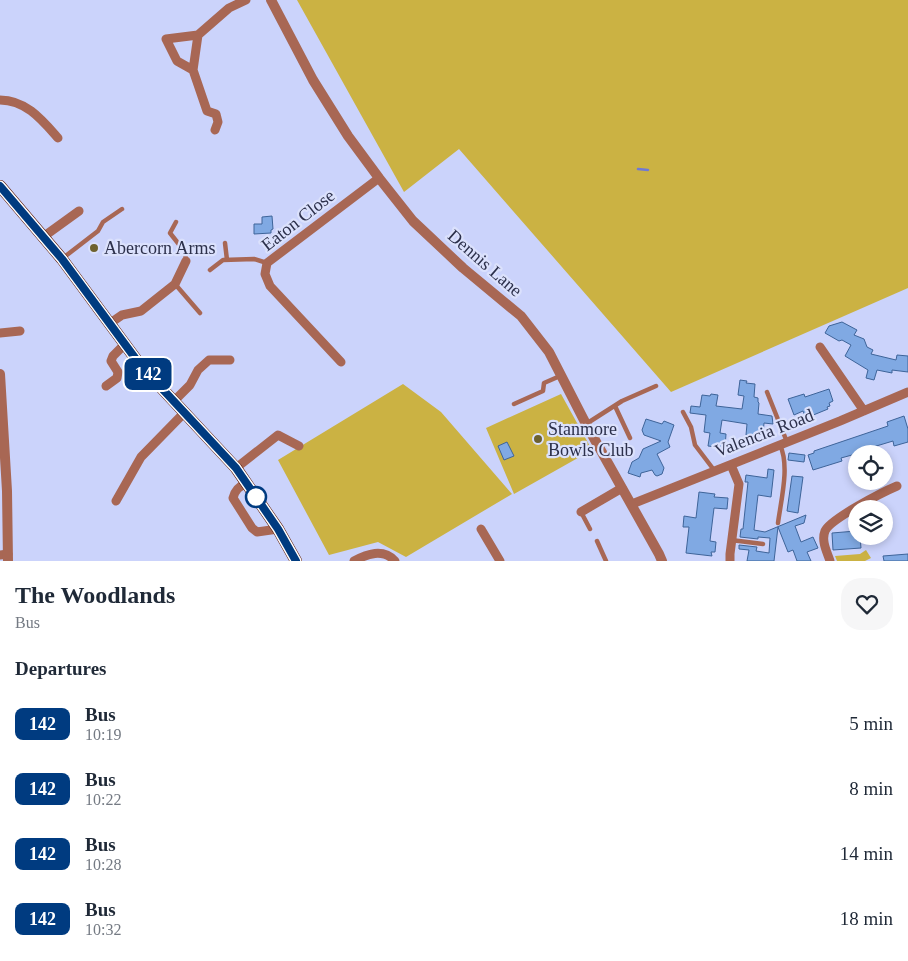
<!DOCTYPE html>
<style>
:root{--surface:#fff;--page:#f6f6f7;--text:#1f2937;--muted:#747a83}
body{margin:0;font-family:Georgia,serif;background:var(--page);color:var(--text);height:100vh;display:flex;flex-direction:column;font-size:19px;white-space:nowrap}
*{box-sizing:border-box;margin:0}
p{font-size:16px;color:var(--muted)}
.icon{flex:none;width:28px;height:28px;fill:none;stroke:currentColor;stroke-width:2;stroke-linecap:round;stroke-linejoin:round}
.map{position:relative;height:561px;overflow:hidden}
.details{display:flex;flex-direction:column;background:var(--surface);flex:1}
.details>*{flex:none}
.badge{padding:0 10px;border-radius:8px;font-size:18px;line-height:32px}
.controls{position:absolute;left:848px;top:445px;display:grid;gap:10px}
.controls a{display:grid;place-items:center;width:45px;height:45px;border-radius:50%;background:var(--surface);box-shadow:0 2px 8px #0003;font-size:25px}
.map>.badge{position:absolute;translate:-50% -50%;box-shadow:0 0 0 2px #fff}
h2{padding:0 15px;font-size:19px;line-height:45px}
.round{display:grid;place-items:center;flex:none;width:52px;height:52px;border-radius:20px;background:var(--page)}
.overview{display:flex;align-items:center;justify-content:space-between;height:85px;padding:0 15px}
h1{font-size:24px;font-weight:600;line-height:38px}
ul{padding:0;list-style:none}
li{display:flex;align-items:center;gap:15px;height:65px;padding:0 15px}
li div{flex:1}
li b{display:block;font-size:19px}
li em{font-style:normal}
li .badge{min-width:55px;font-weight:700;text-align:center}
.map>svg:first-child{display:block}
</style>
<div class="map">
<svg width="908" height="561" viewBox="0 0 908 561">
<rect width="100%" height="100%" fill="#cbd3fb"/>
<path fill="#cbb243" d="M 297,0 L 908,0 L 908,288 L 671,392 L 459,149 L 404,192 Z
M 403,384 L 441,412 L 512,494 L 406,557 L 378,542 L 329,555 L 278,460 Z
M 561,394 L 592,450 L 514,494 L 486,428 Z
M 866,550 L 871,558 L 865,561 L 837,561 L 835,556 L 860,554 Z"/>
<g fill="none" stroke-linecap="round" stroke-linejoin="round">
<path stroke="#6f79d5" stroke-width="2.5" d="M 638,169 L 648,170"/>
</g>
<path fill="#80a9e3" stroke="#3e6499" d="M 272,216 L 273,229 L 271,230 L 271,233 L 254,234 L 254,224 L 262,224 L 262,217 Z
M 842,322 L 857,330 L 854,335 L 864,339 L 867,347 L 873,350 L 871,354 L 896,360 L 897,355 L 908,356 L 908,372 L 892,370 L 892,373 L 877,370 L 874,380 L 866,378 L 868,370 L 845,356 L 851,345 L 842,340 L 839,341 L 825,333 L 829,326 Z
M 740,380 L 747,381 L 746,383 L 755,384 L 754,397 L 758,398 L 758,402 L 759,403 L 758,414 L 772,416 L 773,424 L 764,423 L 763,435 L 754,434 L 753,436 L 746,435 L 747,424 L 722,420 L 720,433 L 726,434 L 725,448 L 708,446 L 710,433 L 704,432 L 706,415 L 690,413 L 691,406 L 700,407 L 702,395 L 710,396 L 711,394 L 718,395 L 716,406 L 742,409 L 744,396 L 738,395 Z
M 829,389 L 833,401 L 829,403 L 830,406 L 827,407 L 828,409 L 806,418 L 803,411 L 794,415 L 788,399 L 804,394 L 805,397 Z
M 904,416 L 908,429 L 908,442 L 894,446 L 893,441 L 863,450 L 863,452 L 841,458 L 842,461 L 813,470 L 808,455 L 814,453 L 814,451 L 888,426 L 887,422 Z
M 646,419 L 662,424 L 664,421 L 674,425 L 668,442 L 670,447 L 657,454 L 664,468 L 662,474 L 657,476 L 655,475 L 652,470 L 641,473 L 640,477 L 628,473 L 632,462 L 639,458 L 643,449 L 661,441 L 644,435 L 642,430 Z
M 507,442 L 514,456 L 504,460 L 498,446 Z
M 789,453 L 805,455 L 804,462 L 788,460 Z
M 768,469 L 774,470 L 771,497 L 758,495 L 754,530 L 765,532 L 806,515 L 804,523 L 795,526 L 801,542 L 813,537 L 818,548 L 807,552 L 811,561 L 797,561 L 793,550 L 788,552 L 778,527 L 774,561 L 747,561 L 749,550 L 739,549 L 739,545 L 757,547 L 756,551 L 769,553 L 770,538 L 758,537 L 758,539 L 740,537 L 741,529 L 743,529 L 748,482 L 745,482 L 746,475 L 767,478 Z
M 792,476 L 803,477 L 798,513 L 787,511 Z
M 699,492 L 715,494 L 714,497 L 728,498 L 727,509 L 714,508 L 710,541 L 716,542 L 715,552 L 711,552 L 712,556 L 686,553 L 689,527 L 683,527 L 684,516 L 696,518 Z
M 856,531 L 856,536 L 860,536 L 861,548 L 833,550 L 832,533 Z
M 908,554 L 908,561 L 884,561 L 883,556 Z"/>
<g fill="none" stroke-linecap="round" stroke-linejoin="round">
<path stroke="#a86754" stroke-width="4.5" d="M 176,222 L 170,233 L 185,252 L 186,261
M 225,243 L 227,260
M 63,258 L 98,231 L 103,222 L 122,209
M 210,270 L 223,260 L 254,259 L 267,263
M 175,284 L 200,313
M 767,392 L 787,442
M 514,404 L 543,391 L 544,383 L 560,376
M 615,406 L 630,438
M 683,412 L 691,427 L 695,445 L 714,470
M 586,424 L 622,401 L 656,386
M 581,512 L 590,529
M 778,523 C 781,500 790,466 780,445
M 731,540 L 763,544
M 597,541 L 606,561"/>
<path stroke="#a86754" stroke-width="9" d="M 198,35 L 193,70 L 177,61 L 166,39 L 198,35 L 229,8 L 246,0
M 193,70 L 207,111 L 216,114 L 218,122 L 215,130
M 0,100 C 26,100 42,120 58,138
M 43,237 L 79,211
M 109,324 L 122,315 L 141,311 L 175,284 L 186,261
M 0,333 L 20,331
M 820,347 L 864,411
M 341,362 L 270,286 L 265,274 L 267,263 L 379,178
M 106,386 L 117,378 L 118,372 L 111,361 L 113,356 L 125,344
M 174,401 L 190,385 L 198,370 L 209,360 L 230,360
M 236,468 L 278,435 L 299,446
M 247,483 C 239,486 235,490 233,498 L 252,528 L 257,532 L 278,529
M 116,501 L 141,457 L 185,412
M 632,504 L 840,421 L 908,392
M 581,512 L 622,488
M 481,529 L 500,561
M 0,555 L 8,554
M 354,561 C 367,554 383,548 395,561
M 730,561 L 730,554 L 739,484 L 731,465
M 830,561 C 827,552 821,541 825,531 C 830,519 883,492 897,486"/>
<path stroke="#a86754" stroke-width="10" d="M 271,0 L 313,80 L 348,136 L 379,178 L 413,221 L 463,268 L 521,316 L 549,352 L 586,424 L 659,554 L 662,561
M 0,374 L 7,491 L 8,561"/>
<path stroke="#5c1905" stroke-width="12" d="M 0,186 L 62,259 L 141,366 L 236,468 L 278,529 L 296,561"/>
</g>
<g fill="none" stroke-linecap="round" stroke-linejoin="round">
<defs>
<path id="line" d="M 0,186 L 62,259 L 141,366 L 236,468 L 278,529 L 296,561"/>
</defs>
<use href="#line" stroke="#fff" stroke-width="11"/>
<use href="#line" stroke="#003b80" stroke-width="8"/>
</g>
<g fill="#6e622f" stroke="#dbe1fc" stroke-width="2">
<circle cx="94" cy="248" r="5"/>
<circle cx="538" cy="439" r="5"/>
</g>
<circle fill="#fff" stroke="#003b80" stroke-width="2.5" cx="256" cy="497" r="10"/>
<g text-anchor="middle" dominant-baseline="central" stroke-width="4.5" stroke-linejoin="round" paint-order="stroke">
<g font-size="18" fill="#2c304b" stroke="#dbe1fc">
<text transform="translate(298 220) rotate(-38)">Eaton Close</text>
<text transform="translate(485 263) rotate(41)">Dennis Lane</text>
<text transform="translate(764 433) rotate(-21)">Valencia Road</text>
</g>
<g font-size="18" fill="#2c304b" stroke="#dbe1fc" text-anchor="start">
<text x="104" y="248">Abercorn Arms</text>
<text x="548" y="429">Stanmore<tspan x="548" dy="21">Bowls Club</tspan></text>
</g>
</g>
</svg>
<div class="controls">
<a><svg class="icon" aria-label="locate" viewBox="0 0 24 24"><circle cx="12" cy="12" r="6"/><path d="M12 2v4M12 18v4M2 12h4M18 12h4"/></svg></a>
<a><svg class="icon" aria-label="layers" viewBox="0 0 24 24"><path d="M12 4l9 5-9 5-9-5zM3 14l9 5 9-5"/></svg></a>
</div>
<b class="badge" style="left:148px;top:374px;background:#003b80;color:#fff">142</b>
</div>
<section class="details">
<div class="overview"><div><h1>The Woodlands</h1><p>Bus</p></div><a class="round"><svg class="icon" aria-label="heart" viewBox="0 0 24 24"><path d="M12 20l-8-8c-3-5 5-10 8-4 3-6 11-1 8 4z"/></svg></a></div>
<h2>Departures</h2>
<ul>
<li><span class="badge" style="background:#003b80;color:#fff">142</span><div><b>Bus</b><p>10:19</p></div><em>5 min</em></li>
<li><span class="badge" style="background:#003b80;color:#fff">142</span><div><b>Bus</b><p>10:22</p></div><em>8 min</em></li>
<li><span class="badge" style="background:#003b80;color:#fff">142</span><div><b>Bus</b><p>10:28</p></div><em>14 min</em></li>
<li><span class="badge" style="background:#003b80;color:#fff">142</span><div><b>Bus</b><p>10:32</p></div><em>18 min</em></li>
</ul>
</section>
